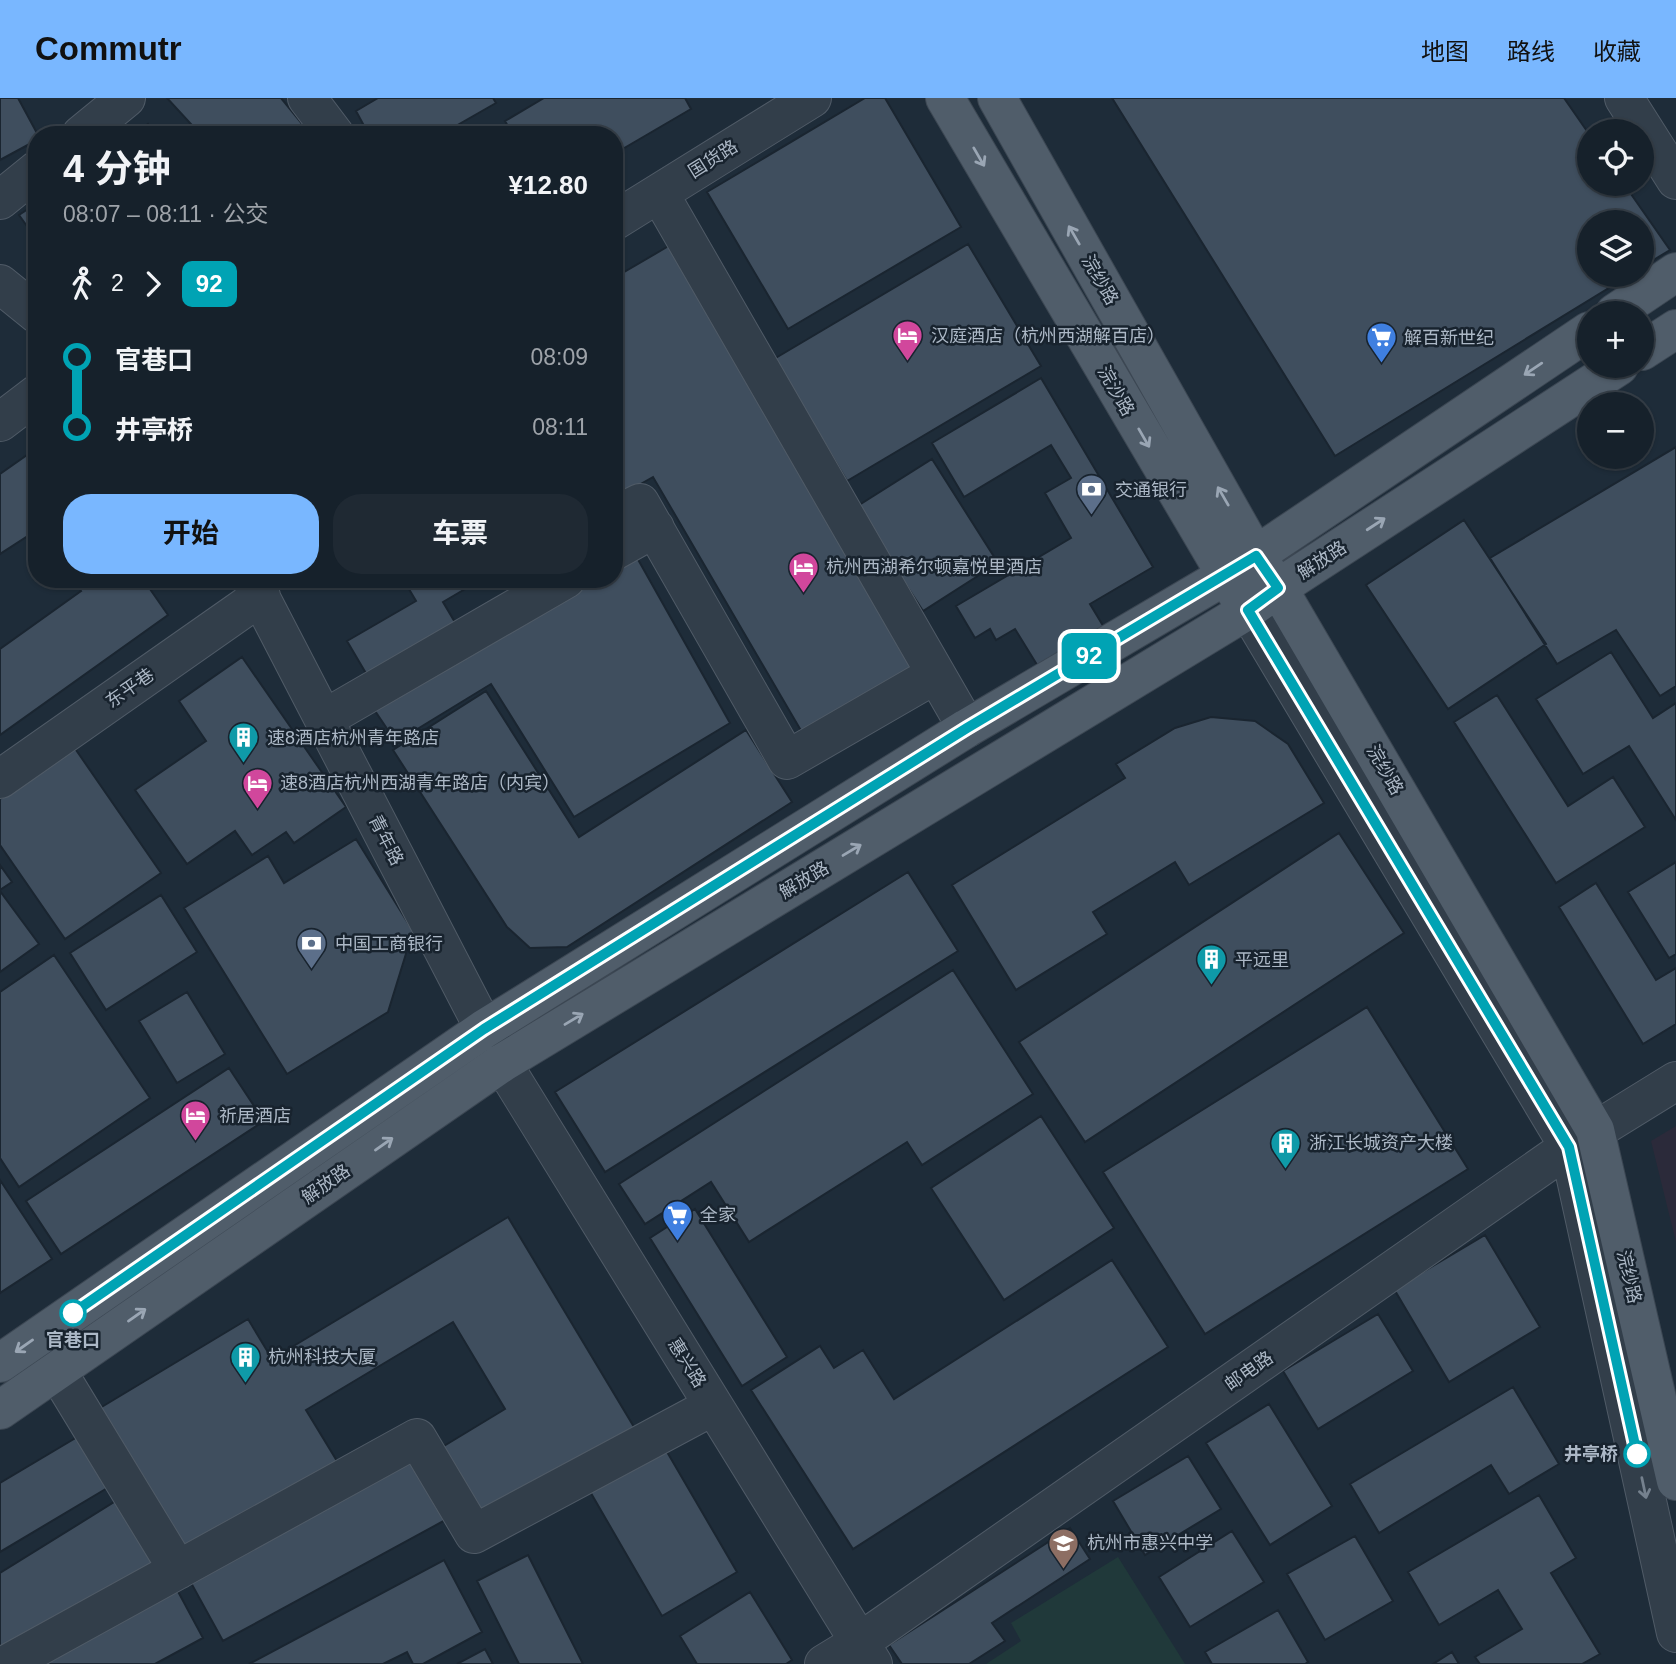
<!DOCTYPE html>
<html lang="zh">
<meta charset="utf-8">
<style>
:root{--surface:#16212b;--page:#1f2933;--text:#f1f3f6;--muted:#9ea3a9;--line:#353e47;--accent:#79b7ff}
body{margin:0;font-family:Helvetica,"Noto Sans SC",sans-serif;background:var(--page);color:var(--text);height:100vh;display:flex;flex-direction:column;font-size:26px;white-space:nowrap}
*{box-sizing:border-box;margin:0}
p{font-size:23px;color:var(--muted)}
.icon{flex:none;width:38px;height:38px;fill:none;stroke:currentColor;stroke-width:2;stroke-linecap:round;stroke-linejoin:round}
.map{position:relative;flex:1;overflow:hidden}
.drawer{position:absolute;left:28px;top:28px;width:595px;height:462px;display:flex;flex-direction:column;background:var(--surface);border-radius:28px;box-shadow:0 2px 5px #0004,0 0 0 2px var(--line)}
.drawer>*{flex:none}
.badge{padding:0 14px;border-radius:10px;font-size:24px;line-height:46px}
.fabs{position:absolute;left:1577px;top:21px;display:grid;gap:14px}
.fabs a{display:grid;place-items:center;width:77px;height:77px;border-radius:50%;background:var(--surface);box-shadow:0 2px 5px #0004,0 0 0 2px var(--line);font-size:35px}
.map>.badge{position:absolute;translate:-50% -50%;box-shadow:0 0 0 4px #fff}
.legs{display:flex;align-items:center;gap:10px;height:77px;padding:0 35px;font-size:23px}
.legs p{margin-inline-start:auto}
.headline{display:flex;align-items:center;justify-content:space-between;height:119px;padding:0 35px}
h1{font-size:38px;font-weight:700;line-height:52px}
.primary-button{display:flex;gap:14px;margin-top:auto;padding:14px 35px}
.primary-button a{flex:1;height:80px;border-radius:28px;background:var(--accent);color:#111;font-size:28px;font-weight:700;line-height:80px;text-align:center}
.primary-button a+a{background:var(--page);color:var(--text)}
ul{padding:0 35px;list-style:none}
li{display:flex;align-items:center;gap:24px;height:70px;font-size:26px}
li i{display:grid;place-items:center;width:10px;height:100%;margin:0 9px;background:currentColor}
li i::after{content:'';width:18px;height:18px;margin:-9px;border:5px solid;border-radius:50%;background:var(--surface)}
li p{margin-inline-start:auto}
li:first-child i{background:linear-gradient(#0000 50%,currentColor 0)}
li:last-child i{background:linear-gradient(currentColor 50%,#0000 0)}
header{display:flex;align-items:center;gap:42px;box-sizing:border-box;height:98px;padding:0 35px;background:var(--accent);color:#111}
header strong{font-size:33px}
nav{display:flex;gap:38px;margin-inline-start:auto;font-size:24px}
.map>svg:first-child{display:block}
</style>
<header>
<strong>Commutr</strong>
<nav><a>地图</a><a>路线</a><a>收藏</a></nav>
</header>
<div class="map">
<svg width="1676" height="1566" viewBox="0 0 1676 1566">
<rect width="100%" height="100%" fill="#1e2c39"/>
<path fill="#2b2a3a" d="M 1676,1028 L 1676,1144 L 1651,1043 Z"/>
<path fill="#20393a" d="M 1118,1459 L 1185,1566 L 986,1566 L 1021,1543 L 1011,1525 Z"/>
<path fill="#3f4e5e" stroke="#1a2530" stroke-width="2" d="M 0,0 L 18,0 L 38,37 L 37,42 L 0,62 Z
M 167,0 L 281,0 L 308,33 L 303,37 L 201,37 Z
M 378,0 L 493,0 L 496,5 L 440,37 L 369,37 L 356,13 Z
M 544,0 L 685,0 L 691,11 L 614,56 L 614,37 L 513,37 L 505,23 Z
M 865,0 L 885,0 L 961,129 L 788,231 L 707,94 Z
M 1112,0 L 1564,0 L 1589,36 L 1589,86 L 1624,86 L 1670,152 L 1642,169 L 1642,124 L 1589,124 L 1589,177 L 1630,177 L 1335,358 Z
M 148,26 L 156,37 L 133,37 Z
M 37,105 L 37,142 L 19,117 Z
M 672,146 L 918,569 L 803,636 L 653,379 L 614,401 L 614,180 Z
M 968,146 L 1041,268 L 847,383 L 774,261 Z
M 1041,280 L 1153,469 L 1090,506 L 1105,531 L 1039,570 L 1015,531 L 996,542 L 990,531 L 975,540 L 956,508 L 1071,440 L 1045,395 L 1071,380 L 1051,347 L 964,399 L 932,345 Z
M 1676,349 L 1676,588 L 1660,598 L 1616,532 L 1557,566 L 1490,460 Z
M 37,350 L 37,432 L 0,456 L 0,376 Z
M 932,361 L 998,465 L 923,513 L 856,409 Z
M 1464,422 L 1546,546 L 1448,611 L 1366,487 Z
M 631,449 L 730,625 L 574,719 L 491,586 L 396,644 L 367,601 L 574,481 L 614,481 L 614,458 Z
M 72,481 L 143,481 L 168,517 L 0,637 L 0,551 L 81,493 Z
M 403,481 L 482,481 L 443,504 L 456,526 L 367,577 L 347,543 L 416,503 Z
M 1611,554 L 1653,620 L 1676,605 L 1676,722 L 1629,648 L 1583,676 L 1536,601 Z
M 242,559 L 346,709 L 294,745 L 286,734 L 252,757 L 235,733 L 187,766 L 135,692 L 206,643 L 179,603 Z
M 486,593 L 579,739 L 746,632 L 792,704 L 567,849 L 530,850 L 507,829 L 393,652 Z
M 1497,597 L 1568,708 L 1613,679 L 1645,729 L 1556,785 L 1454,624 Z
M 1211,619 L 1255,623 L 1288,646 L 1324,705 L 1189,787 L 1175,764 L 1093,814 L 1107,836 L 1016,892 L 952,787 L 1125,680 L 1116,666 L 1175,630 Z
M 74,649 L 161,775 L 65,841 L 0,747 L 0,701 Z
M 1339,735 L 1404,835 L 1085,1044 L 1019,944 Z
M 356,741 L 413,833 L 388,914 L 287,976 L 184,810 L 268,758 L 284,785 Z
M 1676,764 L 1676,856 L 1669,860 L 1628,794 Z
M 0,767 L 12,784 L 0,792 Z
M 908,774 L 958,853 L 605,1074 L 555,994 Z
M 1596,785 L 1656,882 L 1676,870 L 1676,926 L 1643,946 L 1559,809 Z
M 0,793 L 39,846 L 0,874 Z
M 161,797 L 197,854 L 106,912 L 70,855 Z
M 54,857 L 150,1000 L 19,1089 L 0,1060 L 0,894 Z
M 953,872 L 1033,996 L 922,1067 L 907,1044 L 749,1144 L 711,1084 L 645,1126 L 619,1086 Z
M 187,894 L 225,956 L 177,985 L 139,923 Z
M 1367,909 L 1468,1071 L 1205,1236 L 1103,1074 Z
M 229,970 L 264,1023 L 61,1156 L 26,1103 Z
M 1041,1018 L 1114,1130 L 1004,1202 L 931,1090 Z
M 0,1082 L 52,1161 L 0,1195 Z
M 695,1111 L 787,1259 L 742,1288 L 650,1140 Z
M 508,1119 L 634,1329 L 480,1421 L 439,1351 L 505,1311 L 453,1224 L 306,1312 L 340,1368 L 184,1461 L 95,1313 L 248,1221 L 272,1261 Z
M 1485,1137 L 1540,1229 L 1449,1284 L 1394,1191 Z
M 1112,1162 L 1168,1249 L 853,1451 L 751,1292 L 820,1248 L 834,1270 L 863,1252 L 894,1301 Z
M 1378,1216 L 1413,1273 L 1318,1331 L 1283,1273 Z
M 1513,1289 L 1559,1366 L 1509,1396 L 1491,1367 L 1379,1435 L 1350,1386 Z
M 1269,1306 L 1332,1408 L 1270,1447 L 1206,1345 Z
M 84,1335 L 114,1386 L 0,1454 L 0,1385 Z
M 663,1347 L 737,1474 L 662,1518 L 588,1390 Z
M 1188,1358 L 1221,1411 L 1145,1457 L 1113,1403 Z
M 417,1360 L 449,1420 L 223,1543 L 190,1483 Z
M 1539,1397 L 1576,1460 L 1551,1475 L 1600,1556 L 1582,1566 L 1480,1566 L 1475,1559 L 1522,1531 L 1498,1492 L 1439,1527 L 1408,1474 Z
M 119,1401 L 162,1473 L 0,1564 L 0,1475 Z
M 1070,1430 L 1090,1461 L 992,1525 L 1005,1543 L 969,1566 L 902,1566 L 889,1547 Z
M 1232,1433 L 1264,1484 L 1190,1529 L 1159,1479 Z
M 1355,1438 L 1393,1503 L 1325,1542 L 1287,1476 Z
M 528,1457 L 583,1566 L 519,1566 L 477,1483 Z
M 444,1462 L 482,1534 L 423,1566 L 413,1566 L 407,1554 L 383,1566 L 249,1566 Z
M 174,1486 L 203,1540 L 155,1566 L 28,1566 Z
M 750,1494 L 792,1562 L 786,1566 L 697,1566 L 680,1538 Z
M 1278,1512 L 1308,1564 L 1305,1566 L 1212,1566 L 1205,1554 Z
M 485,1551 L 493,1566 L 457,1566 Z
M 1452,1554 L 1459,1566 L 1433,1566 Z"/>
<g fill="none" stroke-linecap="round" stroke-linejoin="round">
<defs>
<path id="minor" d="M 307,0 L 335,37
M 1624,0 L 1676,82
M 81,37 L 126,0
M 659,95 L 967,630
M 0,102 L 37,72
M 614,123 L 812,0
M 0,186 L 37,216
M 0,324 L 37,296
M 614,418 L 640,405 L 787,662 L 936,576
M 614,453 L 655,430
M 251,481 L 502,965 L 873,1566
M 1248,512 L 1569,1049 L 1676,1535
M 324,621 L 566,481
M 0,681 L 261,498
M 57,1273 L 178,1472
M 7,1566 L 417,1340 L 474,1436 L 713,1308
M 824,1566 L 860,1544 L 1569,1049 L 1676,983"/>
<path id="major" d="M 945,0 L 1239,499
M 997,0 L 1256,458 L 1278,490 L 1595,1032 L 1676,1383
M 1615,215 L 1676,174
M 1642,253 L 1676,231
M 0,1265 L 484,931 L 967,630 L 1225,478 L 1589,233
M 0,1312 L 502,965 L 1248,512 L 1278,490 L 1619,268"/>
</defs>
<use href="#minor" stroke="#505b67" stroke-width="40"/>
<use href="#major" stroke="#3c4753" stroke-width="40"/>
<use href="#minor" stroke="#323e4a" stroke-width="38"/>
<use href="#major" stroke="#505d6a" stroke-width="38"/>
</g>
<defs><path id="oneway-shaft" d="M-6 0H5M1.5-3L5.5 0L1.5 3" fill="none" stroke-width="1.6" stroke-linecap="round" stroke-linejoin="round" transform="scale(1.75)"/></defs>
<g stroke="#9aa6b4">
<use href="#oneway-shaft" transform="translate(979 59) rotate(60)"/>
<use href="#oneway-shaft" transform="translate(1074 137) rotate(-120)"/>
<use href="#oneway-shaft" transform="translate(1533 271) rotate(146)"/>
<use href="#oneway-shaft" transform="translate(1144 340) rotate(60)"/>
<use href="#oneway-shaft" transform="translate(1223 398) rotate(-120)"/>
<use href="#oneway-shaft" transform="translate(1376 426) rotate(-33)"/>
<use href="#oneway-shaft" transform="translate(852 752) rotate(-31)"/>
<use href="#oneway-shaft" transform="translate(574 921) rotate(-31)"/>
<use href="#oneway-shaft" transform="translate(384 1046) rotate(-35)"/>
<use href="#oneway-shaft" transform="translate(137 1217) rotate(-35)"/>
<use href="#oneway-shaft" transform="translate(24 1248) rotate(145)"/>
</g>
<use stroke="#75818e" href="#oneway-shaft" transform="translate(1644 1390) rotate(78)"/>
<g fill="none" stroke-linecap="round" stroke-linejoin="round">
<defs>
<path id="line-1" d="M 73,1215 L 484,931 L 967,630 L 1256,458 L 1278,490 L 1248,512 L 1569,1049 L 1637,1356"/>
</defs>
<use href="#line-1" stroke="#fff" stroke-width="16"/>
<use href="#line-1" stroke="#00a3b4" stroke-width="10"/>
</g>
<defs>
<symbol id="hotel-pin" viewBox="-11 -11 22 30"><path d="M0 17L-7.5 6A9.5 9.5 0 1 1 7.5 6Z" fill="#d1479c" stroke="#18232e"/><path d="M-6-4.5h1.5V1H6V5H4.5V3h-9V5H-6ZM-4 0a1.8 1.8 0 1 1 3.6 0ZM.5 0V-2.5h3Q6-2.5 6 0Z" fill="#fff"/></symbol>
<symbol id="supermarket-pin" viewBox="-11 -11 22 30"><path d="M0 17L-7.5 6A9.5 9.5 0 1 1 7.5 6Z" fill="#3f7fe0" stroke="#18232e"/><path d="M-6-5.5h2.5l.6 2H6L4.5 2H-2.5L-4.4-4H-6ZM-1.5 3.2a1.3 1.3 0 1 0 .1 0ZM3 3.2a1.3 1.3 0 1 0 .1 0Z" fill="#fff"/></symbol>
<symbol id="bank-pin" viewBox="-11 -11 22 30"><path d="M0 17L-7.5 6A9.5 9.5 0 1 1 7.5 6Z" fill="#5c6f8a" stroke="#18232e"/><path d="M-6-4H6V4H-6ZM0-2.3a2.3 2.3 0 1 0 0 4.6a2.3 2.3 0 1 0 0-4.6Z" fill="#fff"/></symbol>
<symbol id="building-pin" viewBox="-11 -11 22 30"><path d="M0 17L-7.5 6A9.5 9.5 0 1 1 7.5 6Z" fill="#0f9aa8" stroke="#18232e"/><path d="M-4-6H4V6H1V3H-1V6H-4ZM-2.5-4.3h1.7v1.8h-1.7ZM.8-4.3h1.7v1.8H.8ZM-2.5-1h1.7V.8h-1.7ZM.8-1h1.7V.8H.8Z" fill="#fff"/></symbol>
<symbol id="school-pin" viewBox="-11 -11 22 30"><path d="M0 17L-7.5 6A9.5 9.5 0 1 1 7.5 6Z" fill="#8d6e63" stroke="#18232e"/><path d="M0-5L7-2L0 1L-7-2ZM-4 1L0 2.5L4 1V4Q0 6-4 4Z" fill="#fff"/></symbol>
</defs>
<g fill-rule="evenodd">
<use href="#hotel-pin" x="890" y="220" width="35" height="47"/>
<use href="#supermarket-pin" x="1364" y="222" width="35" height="47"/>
<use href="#bank-pin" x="1074" y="374" width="35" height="47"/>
<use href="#hotel-pin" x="786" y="452" width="35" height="47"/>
<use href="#building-pin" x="226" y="622" width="35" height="47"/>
<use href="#hotel-pin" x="240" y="668" width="35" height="47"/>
<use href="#bank-pin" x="294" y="828" width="35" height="47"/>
<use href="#building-pin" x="1194" y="844" width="35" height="47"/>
<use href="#hotel-pin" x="178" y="1000" width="35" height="47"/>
<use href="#building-pin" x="1268" y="1028" width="35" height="47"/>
<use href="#supermarket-pin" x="660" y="1100" width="35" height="47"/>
<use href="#building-pin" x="228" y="1242" width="35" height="47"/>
<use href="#school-pin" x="1046" y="1428" width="35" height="47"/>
</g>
<g fill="#fff" stroke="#00a3b4" stroke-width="3.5">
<circle cx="73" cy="1215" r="12"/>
<circle cx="1637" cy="1356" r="12"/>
</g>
<g text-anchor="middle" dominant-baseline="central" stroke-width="5" stroke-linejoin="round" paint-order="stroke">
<g font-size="18" fill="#acb8c6" stroke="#18232e">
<text transform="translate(713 61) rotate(-32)">国货路</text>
<text transform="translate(1100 182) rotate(60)">浣纱路</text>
<text transform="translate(1116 293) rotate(60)">浣沙路</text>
<text transform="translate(1322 462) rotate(-33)">解放路</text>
<text transform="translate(130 590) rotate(-35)">东平巷</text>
<text transform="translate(1385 672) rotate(60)">浣纱路</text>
<text transform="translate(386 742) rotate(63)">青年路</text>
<text transform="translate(804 782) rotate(-31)">解放路</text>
<text transform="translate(326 1086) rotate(-35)">解放路</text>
<text transform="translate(1629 1179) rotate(77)">浣纱路</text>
<text transform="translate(687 1265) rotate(58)">惠兴路</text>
<text transform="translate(1249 1273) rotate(-35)">邮电路</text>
</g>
<g font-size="18" fill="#acb8c6" stroke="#18232e" text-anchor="start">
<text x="931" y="238">汉庭酒店（杭州西湖解百店）</text>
<text x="1404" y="240">解百新世纪</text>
<text x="1115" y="392">交通银行</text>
<text x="826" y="469">杭州西湖希尔顿嘉悦里酒店</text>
<text x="267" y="640">速8酒店杭州青年路店</text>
<text x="280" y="685">速8酒店杭州西湖青年路店（内宾）</text>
<text x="335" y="846">中国工商银行</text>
<text x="1235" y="862">平远里</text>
<text x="219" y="1018">祈居酒店</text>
<text x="1309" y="1045">浙江长城资产大楼</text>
<text x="700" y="1117">全家</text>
<text x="268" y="1259">杭州科技大厦</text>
<text x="1087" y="1445">杭州市惠兴中学</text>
</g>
<g font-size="18" font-weight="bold" fill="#acb8c6" stroke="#18232e">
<text x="73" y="1242">官巷口</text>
<text x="1618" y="1356" text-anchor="end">井亭桥</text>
</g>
</g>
</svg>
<div class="fabs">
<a><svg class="icon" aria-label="locate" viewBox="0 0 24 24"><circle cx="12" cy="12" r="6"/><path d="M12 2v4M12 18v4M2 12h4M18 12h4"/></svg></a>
<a><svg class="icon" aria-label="layers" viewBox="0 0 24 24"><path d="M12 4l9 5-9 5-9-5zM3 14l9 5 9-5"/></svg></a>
<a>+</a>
<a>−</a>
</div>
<b class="badge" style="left:1089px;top:558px;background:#00a3b4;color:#fff">92</b>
<section class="drawer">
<div class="headline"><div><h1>4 分钟</h1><p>08:07 – 08:11 · 公交</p></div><b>¥12.80</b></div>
<div class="legs"><svg class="icon" aria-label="walk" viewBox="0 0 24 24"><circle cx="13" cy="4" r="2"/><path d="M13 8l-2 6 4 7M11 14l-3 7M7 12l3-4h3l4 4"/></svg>2<svg class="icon" aria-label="forward" viewBox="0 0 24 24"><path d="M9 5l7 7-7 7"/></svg><b class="badge" style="background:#00a3b4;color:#fff">92</b></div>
<ul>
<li><i style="color:#00a3b4"></i><b>官巷口</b><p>08:09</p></li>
<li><i style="color:#00a3b4"></i><b>井亭桥</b><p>08:11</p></li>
</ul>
<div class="primary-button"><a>开始</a><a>车票</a></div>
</section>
</div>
